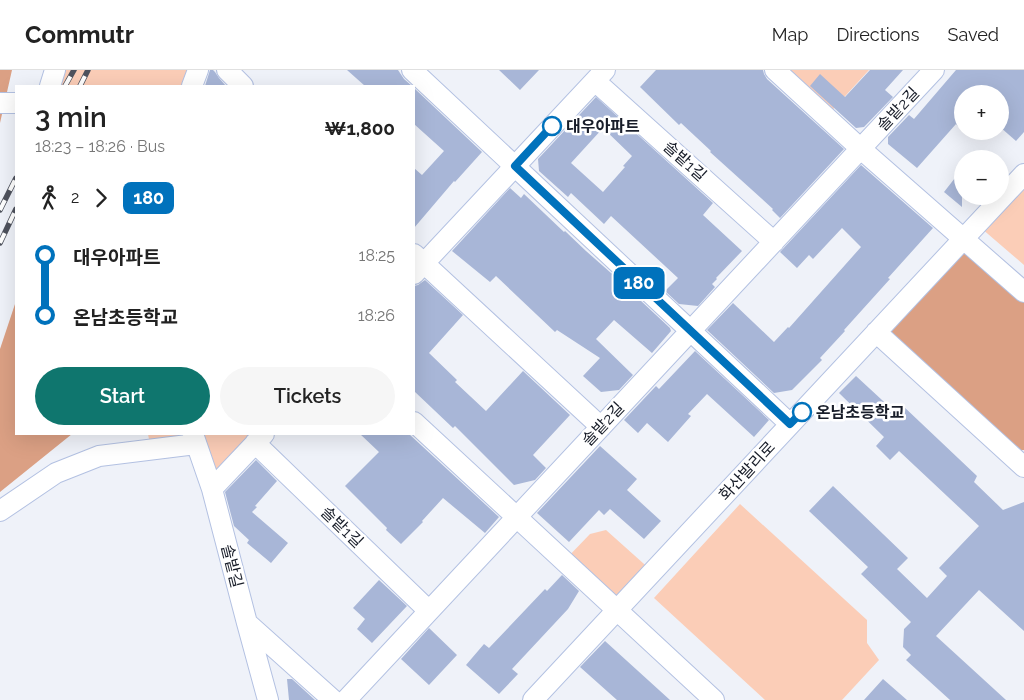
<!DOCTYPE html>
<meta charset="utf-8">
<style>
:root{--surface:#fff;--page:#f6f6f6;--text:#222;--muted:#767676;--line:#e0e0e0;--accent:#0f766e}
body{margin:0;font-family:Raleway,"Noto Sans KR",sans-serif;background:var(--page);color:var(--text);height:100vh;display:flex;flex-direction:column;font-size:19px;white-space:nowrap}
*{box-sizing:border-box;margin:0}
p{font-size:16px;color:var(--muted)}
.icon{flex:none;width:28px;height:28px;fill:none;stroke:currentColor;stroke-width:2;stroke-linecap:round;stroke-linejoin:round}
.map{position:relative;flex:1;overflow:hidden}
.side{position:absolute;left:15px;top:15px;width:400px;height:350px;display:flex;flex-direction:column;background:var(--surface);border-radius:0px;box-shadow:0 5px 20px #0002}
.side>*{flex:none}
.badge{padding:0 10px;border-radius:8px;font-size:18px;line-height:32px}
.fabs{position:absolute;left:954px;top:15px;display:grid;gap:10px}
.fabs a{display:grid;place-items:center;width:55px;height:55px;border-radius:50%;background:var(--surface);box-shadow:0 5px 20px #0002;font-size:25px}
.map>.badge{position:absolute;translate:-50% -50%;box-shadow:0 0 0 2px #fff}
.legs{display:flex;align-items:center;gap:8px;height:55px;padding:0 20px;font-size:16px}
.legs p{margin-inline-start:auto}
.headline{display:flex;align-items:center;justify-content:space-between;height:85px;padding:0 20px}
h1{font-size:28px;font-weight:600;line-height:38px}
.action{display:flex;gap:10px;margin-top:auto;padding:10px 20px}
.action a{flex:1;height:58px;border-radius:30px;background:var(--accent);color:#fff;font-size:20px;font-weight:600;line-height:58px;text-align:center}
.action a+a{background:var(--page);color:var(--text)}
ul{padding:0 20px;list-style:none}
li{display:flex;align-items:center;gap:18px;height:60px;font-size:19px}
li i{display:grid;place-items:center;width:8px;height:100%;margin:0 6px;background:currentColor}
li i::after{content:'';width:12px;height:12px;margin:-6px;border:4px solid;border-radius:50%;background:var(--surface)}
li p{margin-inline-start:auto}
li:first-child i{background:linear-gradient(#0000 50%,currentColor 0)}
li:last-child i{background:linear-gradient(currentColor 50%,#0000 0)}
header{display:flex;align-items:center;gap:30px;box-sizing:border-box;height:70px;padding:0 25px;background:var(--surface);border-bottom:1px solid var(--line)}
header strong{font-size:24px}
nav{display:flex;gap:28px;margin-inline-start:auto;font-size:18px}
.map>svg:first-child{display:block}
</style>
<header>
<strong>Commutr</strong>
<nav><a>Map</a><a>Directions</a><a>Saved</a></nav>
</header>
<div class="map">
<svg width="1024" height="630" viewBox="0 0 1024 630">
<rect width="100%" height="100%" fill="#eff2f9"/>
<path fill="#fbcdb7" d="M 61,0 L 198,0 L 192,16 L 53,16 Z
M 775,0 L 869,0 L 826,47 Z
M 1024,112 L 1024,195 L 981,158 Z
M 148,364 L 264,364 L 212,419 L 196,374 L 151,380 Z
M 740,434 L 867,550 L 867,573 L 879,590 L 842,630 L 765,630 L 654,528 Z
M 606,460 L 653,502 L 617,540 L 564,491 L 590,464 Z"/>
<path fill="#dba084" d="M 0,0 L 12,0 L 0,53 Z
M 964,172 L 1024,225 L 1024,380 L 1006,381 L 876,262 Z
M 16,231 L 16,364 L 72,364 L 0,422 L 0,279 Z"/>
<path fill="#a8b6d7" fill-rule="evenodd" d="M 210,0 L 213,0 L 215,2 L 219,8 L 226,16 L 205,16 Z
M 347,0 L 398,0 L 404,9 L 412,16 L 365,16 Z
M 499,0 L 539,0 L 520,20 Z
M 656,0 L 763,0 L 764,4 L 767,9 L 844,79 L 780,148 L 772,140 L 773,139 L 710,82 L 711,81 L 681,53 L 679,55 L 640,17 Z
M 870,0 L 903,0 L 885,20 L 893,27 L 864,57 L 856,58 L 810,16 L 820,4 L 845,27 Z
M 956,0 L 1024,0 L 1024,62 L 1016,71 L 1000,57 L 1000,24 L 962,24 L 962,60 L 956,54 L 917,98 L 888,74 L 888,67 L 909,45 L 914,49 Z
M 414,18 L 482,82 L 455,112 L 454,111 L 414,158 L 414,98 L 422,105 L 444,81 L 414,54 Z
M 596,27 L 713,133 L 703,145 L 742,181 L 716,208 L 717,209 L 712,214 L 715,217 L 698,236 L 679,234 L 665,221 L 678,208 L 611,146 L 604,154 L 571,123 L 568,127 L 539,101 L 538,89 ZM 603,58 L 632,86 L 623,96 L 625,97 L 603,122 L 571,93 Z
M 861,95 L 933,158 L 888,208 L 890,209 L 844,260 L 845,261 L 820,288 L 822,290 L 792,320 L 774,323 L 707,260 L 733,233 L 774,272 L 788,257 L 789,258 L 861,177 L 842,158 L 813,189 L 809,185 L 797,198 L 780,182 Z
M 962,99 L 962,137 L 944,122 Z
M 510,118 L 521,128 L 524,124 L 564,162 L 565,161 L 586,181 L 611,203 L 670,258 L 671,261 L 652,283 L 614,250 L 596,269 L 633,305 L 619,320 L 601,322 L 583,306 L 600,288 L 557,260 L 555,262 L 496,206 L 490,212 L 452,181 Z
M 425,210 L 463,245 L 429,283 L 457,310 L 455,312 L 486,341 L 523,301 L 570,345 L 533,385 L 546,398 L 535,410 L 514,415 L 455,356 L 453,358 L 414,321 L 414,216 L 418,215 Z
M 695,281 L 769,350 L 754,367 L 707,324 L 688,344 L 691,346 L 668,372 L 647,353 L 638,363 L 624,350 L 656,316 L 659,319 Z
M 856,306 L 895,342 L 902,335 L 977,406 L 974,412 L 1003,440 L 1024,432 L 1024,561 L 979,520 L 936,566 L 1006,630 L 950,630 L 906,590 L 911,585 L 903,577 L 904,559 L 911,552 L 861,504 L 868,497 L 809,441 L 833,416 L 908,488 L 897,499 L 927,528 L 947,506 L 939,498 L 979,456 L 899,381 L 890,390 L 876,376 L 884,367 L 839,323 Z
M 360,364 L 409,364 L 499,447 L 485,463 L 443,428 L 422,451 L 423,452 L 401,474 L 386,460 L 387,458 L 345,416 L 379,382 Z
M 600,376 L 637,409 L 627,420 L 661,451 L 644,469 L 610,439 L 604,445 L 599,440 L 569,472 L 537,443 Z
M 256,390 L 277,411 L 255,436 L 257,437 L 252,442 L 288,473 L 271,493 L 247,473 L 249,470 L 234,456 L 225,422 Z
M 562,505 L 579,521 L 568,539 L 512,599 L 518,604 L 499,624 L 466,595 L 484,574 L 489,578 L 545,519 L 547,521 Z
M 379,510 L 407,536 L 372,573 L 357,559 L 365,549 L 353,538 Z
M 429,558 L 457,585 L 429,615 L 401,589 Z
M 605,571 L 670,630 L 617,630 L 580,597 Z
M 287,609 L 292,609 L 315,630 L 289,630 Z
M 883,609 L 907,630 L 864,630 Z"/>
<g fill="none" stroke-linecap="round" stroke-linejoin="round">
<defs>
<path id="minor" d="M 227,0 L 243,16
M 412,0 L 790,354
M 775,0 L 861,79 L 1024,222
M 595,11 L 774,172
M 50,16 L 55,0
M 192,16 L 198,0
M 0,33 L 16,33
M 414,184 L 601,357
M 414,204 L 605,0
M 876,262 L 1024,397
M 414,352 L 714,630
M 193,364 L 212,419 L 247,553 L 268,630
M 255,373 L 429,541
M 212,419 L 264,364
M 0,441 L 56,403 L 99,386 L 196,374
M 247,553 L 333,630
M 346,630 L 934,0
M 533,630 L 1024,104"/>
</defs>
<use href="#minor" stroke="#b3c1e2" stroke-width="22"/>
<use href="#minor" stroke="#fff" stroke-width="20"/>
<defs>
<path id="rail" d="M 65,16 L 74,0
M 80,16 L 88,0
M 0,140 L 16,108
M 0,173 L 16,139"/>
</defs>
<use href="#rail" stroke="#4e525d" stroke-width="5.5"/>
<use href="#rail" stroke="#fff" stroke-width="4" stroke-dasharray="11" stroke-linecap="butt"/>
</g>
<g fill="none" stroke-linecap="round" stroke-linejoin="round">
<defs>
<path id="line-1" d="M 552,56 L 515,96 L 790,354 L 802,342"/>
</defs>
<use href="#line-1" stroke="#fff" stroke-width="11"/>
<use href="#line-1" stroke="#0072bc" stroke-width="8"/>
</g>
<g fill="#fff" stroke="#0072bc" stroke-width="2.5">
<circle cx="552" cy="56" r="9"/>
<circle cx="802" cy="342" r="9"/>
</g>
<g text-anchor="middle" dominant-baseline="central" stroke-width="5" stroke-linejoin="round" paint-order="stroke">
<g font-size="16" fill="#181d29" stroke="#fff">
<text transform="translate(898 39) rotate(-47)">솔밭2길</text>
<text transform="translate(685 91) rotate(42)">솔밭1길</text>
<text transform="translate(603 354) rotate(-47)">솔밭2길</text>
<text transform="translate(747 401) rotate(-47)">화산발리로</text>
<text transform="translate(342 457) rotate(44)">솔밭1길</text>
<text transform="translate(232 496) rotate(76)">솔밭길</text>
</g>
<g font-size="16" font-weight="bold" fill="#181d29" stroke="#fff" text-anchor="start">
<text x="566" y="56">대우아파트</text>
<text x="816" y="342">온남초등학교</text>
</g>
</g>
</svg>
<div class="fabs">
<a>+</a>
<a>−</a>
</div>
<b class="badge" style="left:639px;top:213px;background:#0072bc;color:#fff">180</b>
<section class="side">
<div class="headline"><div><h1>3 min</h1><p>18:23 – 18:26 · Bus</p></div><b>₩1,800</b></div>
<div class="legs"><svg class="icon" aria-label="walk" viewBox="0 0 24 24"><circle cx="13" cy="4" r="2"/><path d="M13 8l-2 6 4 7M11 14l-3 7M7 12l3-4h3l4 4"/></svg>2<svg class="icon" aria-label="forward" viewBox="0 0 24 24"><path d="M9 5l7 7-7 7"/></svg><b class="badge" style="background:#0072bc;color:#fff">180</b></div>
<ul>
<li><i style="color:#0072bc"></i><b>대우아파트</b><p>18:25</p></li>
<li><i style="color:#0072bc"></i><b>온남초등학교</b><p>18:26</p></li>
</ul>
<div class="action"><a>Start</a><a>Tickets</a></div>
</section>
</div>
